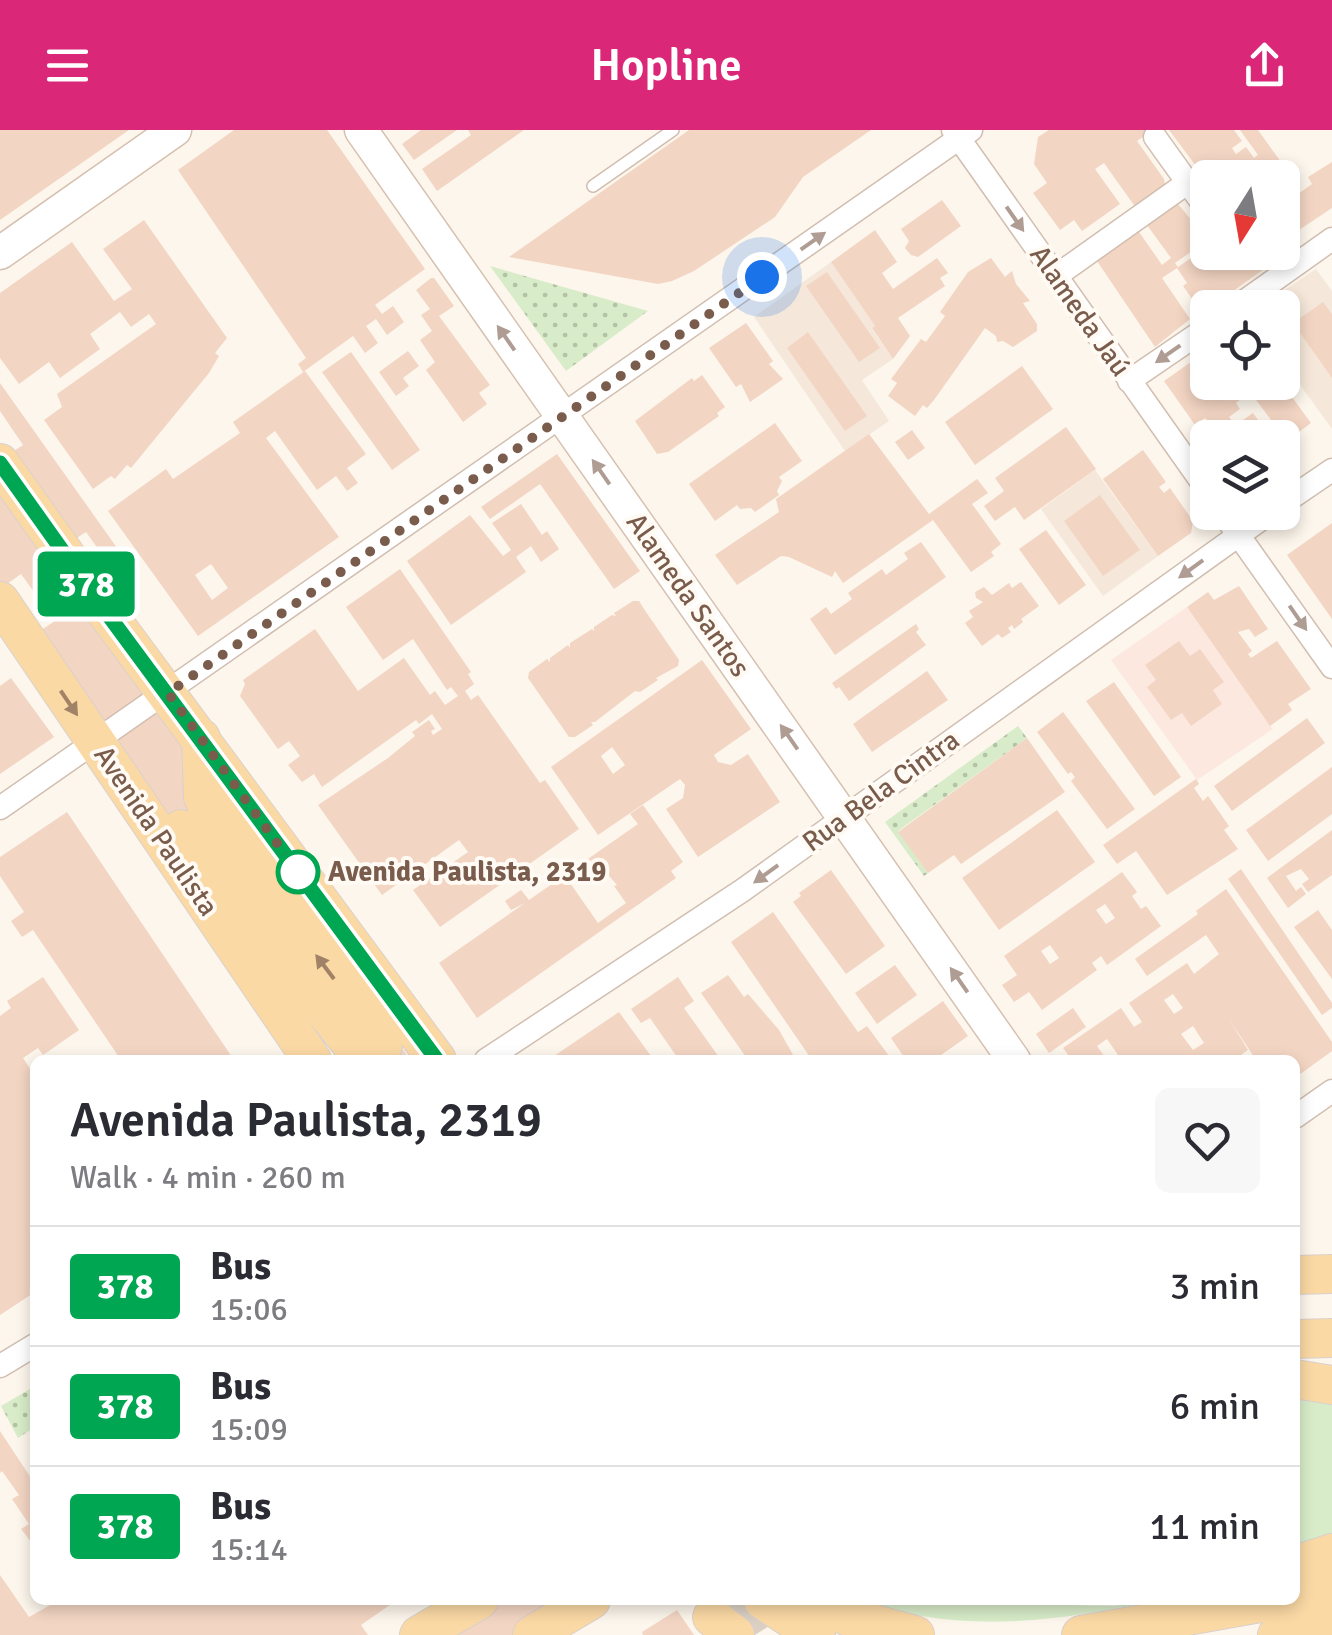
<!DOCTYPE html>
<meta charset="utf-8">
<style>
:root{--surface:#fff;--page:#f7f7f7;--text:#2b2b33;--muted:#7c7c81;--line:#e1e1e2;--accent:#db2777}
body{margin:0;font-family:Signika,sans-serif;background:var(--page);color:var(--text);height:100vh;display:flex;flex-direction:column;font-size:38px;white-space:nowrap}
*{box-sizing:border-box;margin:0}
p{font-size:32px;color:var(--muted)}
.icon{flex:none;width:55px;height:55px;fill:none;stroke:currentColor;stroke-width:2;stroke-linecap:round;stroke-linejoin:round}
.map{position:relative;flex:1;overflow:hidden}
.details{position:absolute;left:30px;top:925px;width:1270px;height:550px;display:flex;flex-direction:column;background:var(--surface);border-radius:15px;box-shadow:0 5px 15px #0003}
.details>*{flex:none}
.badge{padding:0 20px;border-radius:8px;font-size:35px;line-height:65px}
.needle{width:65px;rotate:191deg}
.buttons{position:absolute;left:1190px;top:30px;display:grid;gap:20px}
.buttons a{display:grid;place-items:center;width:110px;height:110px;border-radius:15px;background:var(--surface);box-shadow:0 5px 15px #0003;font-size:50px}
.you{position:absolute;width:50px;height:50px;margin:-25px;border:8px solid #fff;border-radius:50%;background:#1a73e8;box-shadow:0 0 0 15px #1a73e833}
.map>.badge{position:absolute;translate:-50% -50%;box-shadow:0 0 0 5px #fff}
.round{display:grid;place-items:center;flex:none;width:105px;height:105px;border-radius:15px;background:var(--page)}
.overview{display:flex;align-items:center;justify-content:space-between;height:170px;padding:0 40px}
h1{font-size:48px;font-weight:600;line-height:75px}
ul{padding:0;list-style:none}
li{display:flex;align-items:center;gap:30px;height:120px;padding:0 40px;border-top:2px solid var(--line)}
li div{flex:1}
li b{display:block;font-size:38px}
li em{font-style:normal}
li .badge{min-width:110px;font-weight:700;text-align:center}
header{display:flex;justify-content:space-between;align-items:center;height:130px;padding:0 40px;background:var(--accent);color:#fff;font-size:45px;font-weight:600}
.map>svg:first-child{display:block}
</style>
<header><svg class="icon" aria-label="menu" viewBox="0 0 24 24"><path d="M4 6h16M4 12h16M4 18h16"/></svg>Hopline<svg class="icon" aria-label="share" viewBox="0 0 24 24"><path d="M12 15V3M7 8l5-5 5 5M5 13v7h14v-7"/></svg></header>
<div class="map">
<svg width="1332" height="1505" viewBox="0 0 1332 1505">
<defs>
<pattern id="garden-dots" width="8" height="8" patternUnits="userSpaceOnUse" patternTransform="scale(2.5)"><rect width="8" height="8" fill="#d8ecc9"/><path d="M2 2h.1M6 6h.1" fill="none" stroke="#b4c2a5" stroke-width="1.8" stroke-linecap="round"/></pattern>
</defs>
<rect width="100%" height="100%" fill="#fdf6ec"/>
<path fill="#f5e8da" d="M 831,132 L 875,196 L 872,199 L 893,229 L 862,250 L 889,291 L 845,321 L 754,187 Z
M 1316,139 L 1332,161 L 1332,299 L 1283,231 L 1282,178 L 1258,178 Z
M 1095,340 L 1158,426 L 1103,466 L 1041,379 Z"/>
<path fill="#fde8e0" d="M 1187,477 L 1273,599 L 1197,650 L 1111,530 Z"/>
<path fill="#d8ecc9" d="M 1295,1268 L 1332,1271 L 1332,1417 L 1295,1429 Z
M 859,1470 L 1114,1476 L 1159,1470 C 1053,1492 962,1505 859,1470 Z"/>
<path fill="url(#garden-dots)" d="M 490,136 L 648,181 L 566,241 Z
M 1018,596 L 1027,608 L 898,701 L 928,743 L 924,746 L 885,692 Z
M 35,1256 L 35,1297 L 18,1308 L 1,1276 Z"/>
<path fill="#f3d5c3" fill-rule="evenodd" d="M 0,0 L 129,0 L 0,90 Z
M 234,0 L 327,0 L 425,139 L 375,175 L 382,184 L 393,176 L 404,192 L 387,205 L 376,189 L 366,196 L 378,213 L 365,223 L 353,206 L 303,242 L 298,234 L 306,228 L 178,40 Z
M 421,0 L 457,0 L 414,30 L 402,14 Z
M 468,0 L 524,0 L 437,61 L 422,39 L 471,5 Z
M 689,0 L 871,0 L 803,47 L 775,87 L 694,141 L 672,151 L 658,154 L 509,127 Z
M 1049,0 L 1153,0 L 1137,11 L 1164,49 L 1165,55 L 1136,78 L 1104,33 L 1095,39 L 1120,74 L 1082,101 L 1074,90 L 1060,100 L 1033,63 L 1047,53 L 1034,34 L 1038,7 Z
M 1169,0 L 1234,0 L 1242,11 L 1232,18 L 1236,24 L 1246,17 L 1254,28 L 1258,25 L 1240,0 L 1258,0 L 1296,53 L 1292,56 L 1298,64 L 1312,54 L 1308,47 L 1332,32 L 1332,78 L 1287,108 L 1294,118 L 1202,183 L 1183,156 L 1187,153 L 1177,138 L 1162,148 L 1190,189 L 1155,217 L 1095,128 L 1137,99 L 1162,135 L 1171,128 L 1144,91 L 1171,73 L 1178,74 L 1208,110 L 1175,133 L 1178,137 L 1201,121 L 1212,136 L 1216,134 L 1209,122 L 1282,122 L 1282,48 L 1205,48 Z
M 942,70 L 961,96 L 918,127 L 911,125 L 905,118 L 909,111 L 901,99 Z
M 144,90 L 227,208 L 215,223 L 219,226 L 209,243 L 131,338 L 127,335 L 115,349 L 111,346 L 93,359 L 44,290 L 62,277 L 57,264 L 156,194 L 149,184 L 131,197 L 120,182 L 90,204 L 100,219 L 60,248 L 49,232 L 19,254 L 0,228 L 0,163 L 72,112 L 114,171 L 132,159 L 103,119 Z
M 875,100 L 897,132 L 882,143 L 893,159 L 937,128 L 948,143 L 940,148 L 945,156 L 898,188 L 910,206 L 893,229 L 872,198 L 875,196 L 831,132 Z
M 991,128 L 1005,147 L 1012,141 L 1016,154 L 1030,171 L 1023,173 L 1037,194 L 1037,201 L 1013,217 L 1003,211 L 997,212 L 996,206 L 985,198 L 934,270 L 927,278 L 923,275 L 915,286 L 888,266 L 897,253 L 891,249 L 921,209 L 926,212 L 945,186 L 940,182 L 968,142 Z
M 827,142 L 880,218 L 859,232 L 806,156 Z
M 431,148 L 434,148 L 454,176 L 439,186 L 490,255 L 479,263 L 487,274 L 463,292 L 426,240 L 435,232 L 420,210 L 432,201 L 421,185 L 430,179 L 416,160 Z
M 1323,172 L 1332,184 L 1332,248 L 1293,193 Z
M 746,193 L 773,231 L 769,234 L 783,249 L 750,272 L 741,254 L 736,257 L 709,218 Z
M 808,202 L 867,286 L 845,301 L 787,218 Z
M 1208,220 L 1208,252 L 1241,252 L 1234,257 L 1242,268 L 1236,273 L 1240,279 L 1229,287 L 1239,300 L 1243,297 L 1240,292 L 1253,283 L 1271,308 L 1208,308 L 1208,313 L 1200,308 L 1214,298 L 1205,288 L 1195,295 L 1164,251 Z
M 408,221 L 419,236 L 403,248 L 409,256 L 396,266 L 379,242 Z
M 351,222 L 420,320 L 392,340 L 322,242 Z
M 1022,236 L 1053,279 L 975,335 L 945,292 Z
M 305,241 L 366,324 L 347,338 L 358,353 L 347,361 L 336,346 L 317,360 L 275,301 L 266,308 L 339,407 L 198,506 L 108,381 L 166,339 L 173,349 L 240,303 L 233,292 ZM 211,434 L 228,458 L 212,470 L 195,445 Z
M 702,245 L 725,277 L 717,283 L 719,286 L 668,322 L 657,324 L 635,291 L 692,248 L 694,251 Z
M 1262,252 L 1281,252 L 1311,293 L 1287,311 L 1250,262 Z
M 0,253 L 132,439 L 119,448 L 86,402 L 54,423 L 87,470 L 111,455 L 398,864 L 376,879 L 410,930 L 362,930 L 342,900 L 318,915 L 32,506 L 55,491 L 21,444 L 0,459 L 0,330 L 23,315 L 0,281 Z
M 775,293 L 802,331 L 779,347 L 782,351 L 777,361 L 779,365 L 755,382 L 751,378 L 740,379 L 737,375 L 715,391 L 689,354 Z
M 1066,297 L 1096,339 L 1024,390 L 1015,377 L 995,391 L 984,376 L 1004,361 L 995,348 Z
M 912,300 L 925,318 L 908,330 L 895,312 Z
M 869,304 L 929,384 L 977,349 L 988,363 L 972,374 L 1001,414 L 991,422 L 994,426 L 971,442 L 933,390 L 843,453 L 835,441 L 832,447 L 789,427 L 781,426 L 737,455 L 715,425 L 779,382 L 776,369 Z
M 1143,320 L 1166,352 L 1159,357 L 1164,363 L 1170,358 L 1193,391 L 1191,403 L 1158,426 L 1103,349 Z
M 557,324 L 640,441 L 614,459 L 540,354 L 490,389 L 481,377 Z
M 1100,365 L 1140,420 L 1103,446 L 1064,391 Z
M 521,374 L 542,405 L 547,401 L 559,419 L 541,432 L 531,416 L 516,427 L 526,442 L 451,495 L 407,431 L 470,385 L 503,426 L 511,420 L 492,393 Z
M 1332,393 L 1332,489 L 1287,425 Z
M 1046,400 L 1086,455 L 1059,475 L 1019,419 Z
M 921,412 L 946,447 L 835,525 L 810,489 L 826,477 L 831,484 L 852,469 L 848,463 L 882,439 L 886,445 L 908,429 L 904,423 Z
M 400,439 L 471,542 L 468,544 L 474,554 L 465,561 L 471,570 L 478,565 L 540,653 L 545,650 L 579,699 L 440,797 L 413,760 L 468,722 L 459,710 L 382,765 L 318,675 L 388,628 L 415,606 L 412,602 L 429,590 L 435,599 L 431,601 L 433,605 L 442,599 L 432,584 L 419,594 L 416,590 L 322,657 L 314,644 L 302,652 L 288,635 L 300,626 L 289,611 L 278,619 L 240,566 L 245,554 L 243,550 L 315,499 L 358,561 L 404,528 L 430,565 L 435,561 L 445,575 L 458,566 L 451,557 L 447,560 L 413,509 L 383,530 L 346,477 Z
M 1021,452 L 1039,476 L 1021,489 L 1023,492 L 1014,499 L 1012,495 L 1008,498 L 1011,502 L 1002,508 L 998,504 L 982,516 L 965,493 L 973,487 L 969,481 L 983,472 L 976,468 L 975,462 L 984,457 L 992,465 L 1009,453 L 1012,458 Z
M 1239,456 L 1268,499 L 1255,507 L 1249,499 L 1238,502 L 1252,521 L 1248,524 L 1251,528 L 1277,511 L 1311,559 L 1288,574 L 1292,580 L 1270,596 L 1187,477 L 1208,462 L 1214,470 Z
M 633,471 L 639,471 L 644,479 L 679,530 L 678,536 L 656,548 L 658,550 L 640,562 L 635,561 L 595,592 L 591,592 L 593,595 L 575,607 L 569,607 L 528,548 L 529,542 L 547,529 L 550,532 L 550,528 L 568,515 L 570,518 L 570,513 L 592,499 L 594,501 L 594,497 L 612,485 L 616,486 L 614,483 Z
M 916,494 L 919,499 L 916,502 L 926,515 L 849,571 L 839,557 L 836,559 L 832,553 Z
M 1179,511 L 1190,526 L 1200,519 L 1224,552 L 1213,560 L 1222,574 L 1191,596 L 1182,583 L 1171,590 L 1147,557 L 1156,550 L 1145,535 Z
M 702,530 L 751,599 L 714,625 L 718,632 L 731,635 L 748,624 L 780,672 L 698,727 L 666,679 L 683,668 L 685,655 L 680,649 L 598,705 L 551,637 ZM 612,617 L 625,635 L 613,644 L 601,626 Z
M 927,541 L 948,570 L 872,622 L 853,594 Z
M 11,548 L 54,607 L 0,644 L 0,556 Z
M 1114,552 L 1181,647 L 1154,666 L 1086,571 Z
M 1063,582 L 1135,679 L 1107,699 L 1071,651 L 1075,647 L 1071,642 L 1068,644 L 1037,602 Z
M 1307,588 L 1325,613 L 1232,681 L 1214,656 Z
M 1027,608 L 1065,662 L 961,734 L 954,725 L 928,743 L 898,702 Z
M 1332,637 L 1332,684 L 1268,731 L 1246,700 Z
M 1196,649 L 1199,654 L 1194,658 L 1203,671 L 1208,666 L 1229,696 L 1224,700 L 1238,719 L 1167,765 L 1136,721 L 1117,734 L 1103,715 Z
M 643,675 L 683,732 L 671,741 L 676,748 L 477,888 L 439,833 L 525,773 L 511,780 L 505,771 L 521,760 L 529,770 L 638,694 L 630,684 ZM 596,731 L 617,755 L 614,756 L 626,773 L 598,793 L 568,750 Z
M 1057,680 L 1095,732 L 999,800 L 962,748 Z
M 67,682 L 116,755 L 234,930 L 121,930 L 33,800 L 22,807 L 11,791 L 24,782 L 0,746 L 0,727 Z
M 1332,700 L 1332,745 L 1308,762 L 1302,754 L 1309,749 L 1301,739 L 1286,746 L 1296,761 L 1301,757 L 1306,764 L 1288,778 L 1267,748 Z
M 1241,739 L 1332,873 L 1332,878 L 1322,885 L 1228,749 Z
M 831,740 L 885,816 L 846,844 L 793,772 L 801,766 L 799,763 Z
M 1122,742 L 1137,762 L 1132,766 L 1141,779 L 1146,776 L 1161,796 L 1107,835 L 1101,826 L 1092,833 L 1097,840 L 1042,880 L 1029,862 L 1014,872 L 1002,855 L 1017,845 L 1004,826 ZM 1105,774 L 1115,788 L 1106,794 L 1096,780 ZM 1050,815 L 1059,828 L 1050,834 L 1041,821 Z
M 1226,759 L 1332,912 L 1332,921 L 1295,948 L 1295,930 L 1251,930 L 1254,927 L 1229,889 L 1248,920 L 1234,930 L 1110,930 L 1118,925 L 1107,909 L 1097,916 L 1107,930 L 1072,930 L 1063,918 L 1121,878 L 1134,897 L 1142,892 L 1129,873 L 1187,833 L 1194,844 L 1219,824 L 1206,805 L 1147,846 L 1135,829 L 1198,784 L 1196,781 ZM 1173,864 L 1183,878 L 1174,884 L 1164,870 ZM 1193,896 L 1204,913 L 1193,920 L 1181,904 Z
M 1318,780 L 1332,800 L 1332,849 L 1294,797 Z
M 773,782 L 858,902 L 867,896 L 892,930 L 812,930 L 731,812 Z
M 895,835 L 917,865 L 877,894 L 855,863 Z
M 728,845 L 744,867 L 748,864 L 779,900 L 796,930 L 748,930 L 701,863 Z
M 43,847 L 79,900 L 43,925 L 38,918 L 23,928 L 35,946 L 35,1162 L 0,1185 L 0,886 L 11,878 L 7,871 Z
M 678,847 L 694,871 L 684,878 L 721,930 L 679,930 L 650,888 L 641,893 L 631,879 Z
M 943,871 L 968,906 L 934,930 L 906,930 L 891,908 Z
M 1073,878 L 1086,897 L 1049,923 L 1036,904 Z
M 619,882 L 651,926 L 646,930 L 548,930 Z
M 0,1301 L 35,1354 L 35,1417 L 21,1399 L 29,1394 L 12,1369 L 19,1365 L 2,1341 L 0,1343 Z
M 0,1445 L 29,1487 L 59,1470 L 397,1470 L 361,1495 L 368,1505 L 0,1505 Z
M 463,1470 L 572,1470 L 514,1505 L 403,1505 Z
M 677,1480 L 694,1505 L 643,1505 L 642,1502 Z"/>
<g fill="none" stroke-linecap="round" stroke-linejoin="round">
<path stroke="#dcd0c4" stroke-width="38" stroke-dasharray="38 19" stroke-linecap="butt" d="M 739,1470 L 761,1505"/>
<defs>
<path id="lane" d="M 593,56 L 673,0"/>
<path id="street" d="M 953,0 L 1208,361
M 1155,7 L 1208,81
M 1056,146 L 1187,53
M 1235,178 L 1332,109
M 1129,251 L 1208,197
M 1282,374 L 1332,340
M 1222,382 L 1332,537
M 0,678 L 971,0
M 486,930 L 743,760 L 1271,382
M 1295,987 L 1332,961
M 0,1236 L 35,1215"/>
<path id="secondary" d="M 361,0 L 1014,930
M 0,123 L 175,0"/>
<path id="primary" d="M 0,333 L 106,482 L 437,930
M 0,471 L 312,930
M 201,608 L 203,667 L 210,683 L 383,915
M 181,699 L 355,919
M 1295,1145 L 1332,1144
M 1295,1209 L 1332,1208
M 1295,1249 L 1332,1255
M 1295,1435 L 1332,1423
M 1295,1467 L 1332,1460
M 763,1470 L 816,1505
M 818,1470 L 846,1486 L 915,1505
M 712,1487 L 735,1505
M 419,1505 L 479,1470
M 532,1505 L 591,1470
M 1081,1505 L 1277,1470
M 1277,1505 L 1332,1494"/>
</defs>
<use href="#lane" stroke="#d1beb0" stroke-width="14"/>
<use href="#street" stroke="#d1beb0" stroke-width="25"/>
<use href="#secondary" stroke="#d6c0b0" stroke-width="35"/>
<use href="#primary" stroke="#dad1cd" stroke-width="40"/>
<use href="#lane" stroke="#fff" stroke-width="11"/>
<use href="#street" stroke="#fff" stroke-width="22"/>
<use href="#secondary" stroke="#fff" stroke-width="32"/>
<use href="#primary" stroke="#fbd9a5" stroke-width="38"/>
</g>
<defs><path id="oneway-solid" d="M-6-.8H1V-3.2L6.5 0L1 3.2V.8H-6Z" transform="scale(2.5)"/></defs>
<g fill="#af9d94">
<use href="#oneway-solid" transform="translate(1015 89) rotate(55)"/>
<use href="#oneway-solid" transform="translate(813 111) rotate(-35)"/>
<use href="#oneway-solid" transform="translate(506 208) rotate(-125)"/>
<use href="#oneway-solid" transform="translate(1168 224) rotate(145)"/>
<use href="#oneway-solid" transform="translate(601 342) rotate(-125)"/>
<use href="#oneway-solid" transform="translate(1191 439) rotate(144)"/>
<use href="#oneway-solid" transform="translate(1298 488) rotate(55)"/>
<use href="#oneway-solid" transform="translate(789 607) rotate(-125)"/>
<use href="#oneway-solid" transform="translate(766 744) rotate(144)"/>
<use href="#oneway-solid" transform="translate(959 850) rotate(-125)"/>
</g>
<g fill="#a18267">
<use href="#oneway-solid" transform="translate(69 573) rotate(56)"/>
<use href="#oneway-solid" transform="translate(325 837) rotate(-127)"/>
</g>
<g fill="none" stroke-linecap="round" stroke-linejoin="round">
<defs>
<path id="line" d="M 0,333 L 106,482 L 437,930"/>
</defs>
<use href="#line" stroke="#fff" stroke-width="22"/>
<use href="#line" stroke="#00a651" stroke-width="15"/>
<path stroke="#7a5c4d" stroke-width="10" stroke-dasharray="0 18" d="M 298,742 L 168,563 L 762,147"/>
</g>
<circle fill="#fff" stroke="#00a651" stroke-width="5" cx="298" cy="742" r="20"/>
<g text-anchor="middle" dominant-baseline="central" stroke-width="8" stroke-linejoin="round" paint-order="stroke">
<g font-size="28" fill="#7a5c4d" stroke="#fffaf3">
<text transform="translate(1080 181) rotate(55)">Alameda Jaú</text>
<text transform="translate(688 465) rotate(55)">Alameda Santos</text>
<text transform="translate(881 661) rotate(-36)">Rua Bela Cintra</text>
<text transform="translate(156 701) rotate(56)">Avenida Paulista</text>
</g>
<g font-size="28" font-weight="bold" fill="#7a5c4d" stroke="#fffaf3" text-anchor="start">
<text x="328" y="742">Avenida Paulista, 2319</text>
</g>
</g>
</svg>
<div class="buttons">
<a><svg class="needle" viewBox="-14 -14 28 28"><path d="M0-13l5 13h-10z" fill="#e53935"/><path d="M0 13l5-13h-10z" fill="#7c7c81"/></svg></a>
<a><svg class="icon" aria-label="locate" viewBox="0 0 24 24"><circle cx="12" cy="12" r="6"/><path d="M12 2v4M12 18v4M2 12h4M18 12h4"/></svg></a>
<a><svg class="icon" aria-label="layers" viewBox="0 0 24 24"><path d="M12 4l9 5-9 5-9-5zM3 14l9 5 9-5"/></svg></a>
</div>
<div class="you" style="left:762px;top:147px"></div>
<b class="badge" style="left:86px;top:454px;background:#00a651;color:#fff">378</b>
<section class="details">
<div class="overview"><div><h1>Avenida Paulista, 2319</h1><p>Walk · 4 min · 260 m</p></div><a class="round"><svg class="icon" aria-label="heart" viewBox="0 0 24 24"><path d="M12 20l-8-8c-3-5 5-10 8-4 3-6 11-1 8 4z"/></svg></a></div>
<ul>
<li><span class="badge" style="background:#00a651;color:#fff">378</span><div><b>Bus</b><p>15:06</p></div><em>3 min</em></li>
<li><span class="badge" style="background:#00a651;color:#fff">378</span><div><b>Bus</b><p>15:09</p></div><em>6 min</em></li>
<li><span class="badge" style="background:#00a651;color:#fff">378</span><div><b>Bus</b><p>15:14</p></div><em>11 min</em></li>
</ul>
</section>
</div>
